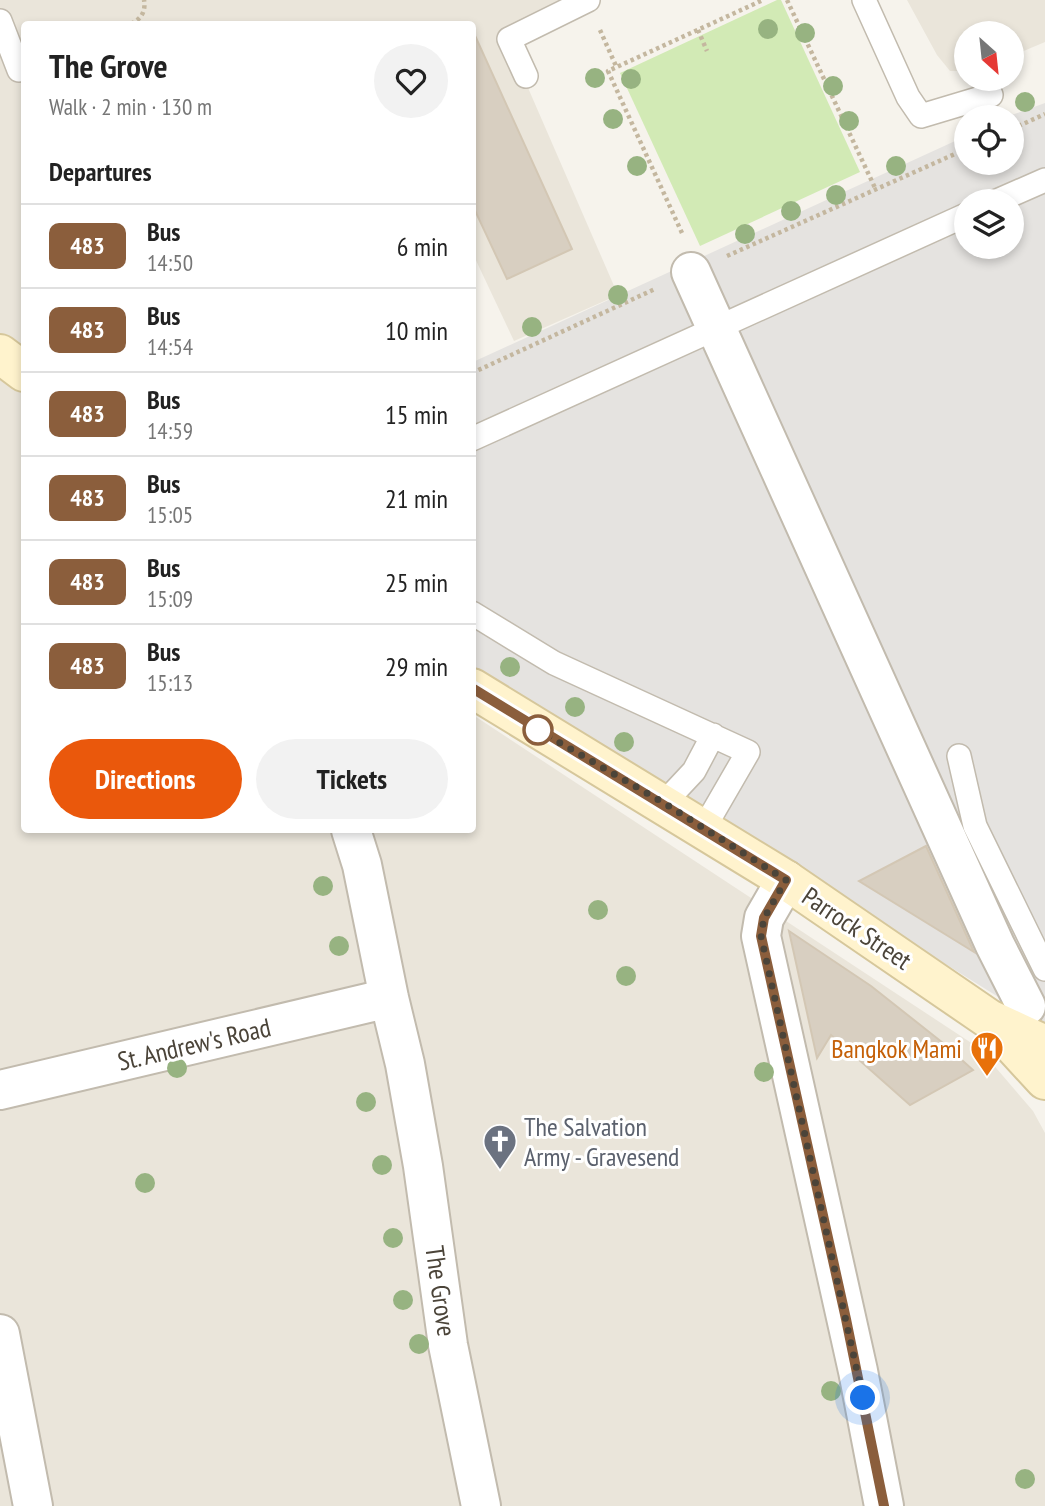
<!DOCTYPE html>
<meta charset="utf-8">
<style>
:root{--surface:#fff;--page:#f2f2f2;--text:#222;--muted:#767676;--line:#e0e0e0;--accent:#ea580c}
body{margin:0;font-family:"PT Sans Narrow",sans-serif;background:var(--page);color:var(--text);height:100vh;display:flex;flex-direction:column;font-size:26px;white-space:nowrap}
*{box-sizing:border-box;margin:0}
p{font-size:23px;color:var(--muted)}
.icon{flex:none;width:38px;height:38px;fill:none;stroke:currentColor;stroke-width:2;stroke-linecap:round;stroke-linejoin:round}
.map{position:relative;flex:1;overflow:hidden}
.details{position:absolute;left:21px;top:21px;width:455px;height:812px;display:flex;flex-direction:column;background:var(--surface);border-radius:7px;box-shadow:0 4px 10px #0003}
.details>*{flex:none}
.badge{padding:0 14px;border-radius:10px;font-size:24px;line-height:46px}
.needle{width:46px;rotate:153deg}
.buttons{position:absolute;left:954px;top:21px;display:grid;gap:14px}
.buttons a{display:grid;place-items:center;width:70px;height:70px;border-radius:50%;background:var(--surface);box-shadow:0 4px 10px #0003;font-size:35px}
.you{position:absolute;width:35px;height:35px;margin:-18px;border:5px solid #fff;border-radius:50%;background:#1a73e8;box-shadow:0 0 0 10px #1a73e833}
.map>.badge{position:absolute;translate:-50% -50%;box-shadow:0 0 0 4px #fff}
h2{padding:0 28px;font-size:26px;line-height:63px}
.round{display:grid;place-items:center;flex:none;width:74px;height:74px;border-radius:37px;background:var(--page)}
.head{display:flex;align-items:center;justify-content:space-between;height:119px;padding:0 28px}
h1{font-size:33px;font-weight:600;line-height:52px}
.primary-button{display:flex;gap:14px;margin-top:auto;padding:14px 28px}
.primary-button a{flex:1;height:80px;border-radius:42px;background:var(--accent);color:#fff;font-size:28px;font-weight:600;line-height:80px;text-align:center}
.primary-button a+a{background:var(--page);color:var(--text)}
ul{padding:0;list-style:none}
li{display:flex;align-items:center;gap:21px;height:84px;padding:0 28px;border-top:2px solid var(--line)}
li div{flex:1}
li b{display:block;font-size:26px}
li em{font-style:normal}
li .badge{min-width:77px;font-weight:700;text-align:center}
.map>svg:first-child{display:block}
</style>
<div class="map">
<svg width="1045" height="1506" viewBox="0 0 1045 1506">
<rect width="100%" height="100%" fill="#f6f3ec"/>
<path fill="#eae5da" d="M 0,0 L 566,0 L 502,28 L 618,295 L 514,341 L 473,254 L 472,24 L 24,24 L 24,830 L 472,830 L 473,715 L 979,1048 L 1033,1111 L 1045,1133 L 1045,1506 L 0,1506 Z
M 907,0 L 1045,0 L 1045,42 L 1012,56 L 1012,33 L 966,33 L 966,71 L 950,71 L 937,55 Z"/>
<path fill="#d2eab5" d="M 777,0 L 781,0 L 860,172 L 700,246 L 620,73 Z"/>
<path fill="#e5e3e0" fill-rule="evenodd" d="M 1045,103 L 1045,1026 L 915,945 L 715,812 L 536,708 L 473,666 L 473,362 L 966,136 L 966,163 L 1012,163 L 1012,117 L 1006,117 ZM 966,201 L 1012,201 L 1012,247 L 966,247 Z"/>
<path fill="#d8cfc1" stroke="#d3c7b4" stroke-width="2" d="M 472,29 L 572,249 L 507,279 L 472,204 Z
M 926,846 L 974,952 L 859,881 Z
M 789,931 L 871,986 L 943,1043 L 973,1070 L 910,1105 L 831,1035 L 817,1058 Z"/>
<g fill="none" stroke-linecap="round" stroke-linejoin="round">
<defs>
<path id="lane" d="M 864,0 L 908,97 L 921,116 L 991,95
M 0,21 L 19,70
M 526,76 L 509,39 L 588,0
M 997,201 L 1045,180
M 472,439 L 966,215
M 472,613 L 554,663 L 748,752 L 704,828
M 959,756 L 975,826 L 1045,969
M 664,803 L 694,771 L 713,735"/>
<path id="street" d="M 691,272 L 995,945 L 1026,1006
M 351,830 L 362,865 L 389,998 L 405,1064 L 423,1166 L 448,1345 L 481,1506
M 786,880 L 764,918 L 761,936 L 858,1371 L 884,1506
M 0,1090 L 389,998
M 0,1334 L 33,1506"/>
<path id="secondary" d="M 0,354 L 24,372
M 472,688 L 786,880 L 989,1019 L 1045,1045
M 1000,1031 L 1045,1080"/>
</defs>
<use href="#lane" stroke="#c2bbae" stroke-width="26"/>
<use href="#street" stroke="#c2bbae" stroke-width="42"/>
<use href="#secondary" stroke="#d6c79b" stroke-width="42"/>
<path stroke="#c4b79f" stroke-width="4.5" stroke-dasharray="3.5 3.5" stroke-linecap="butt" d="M 787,0 L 876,190
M 131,24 C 141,19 146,12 144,0
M 600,30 L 616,66
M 698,30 L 707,51
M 1012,129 L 1045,114
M 682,233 L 608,71 L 763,0
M 727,256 L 966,149
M 472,373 L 655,289"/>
<use href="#lane" stroke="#fff" stroke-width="23"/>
<use href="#street" stroke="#fff" stroke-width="38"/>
<use href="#secondary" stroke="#fff3cd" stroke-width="38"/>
</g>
<g fill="#97b381">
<circle cx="768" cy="29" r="10"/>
<circle cx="805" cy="33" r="10"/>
<circle cx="595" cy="78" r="10"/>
<circle cx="631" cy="79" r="10"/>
<circle cx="833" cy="86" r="10"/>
<circle cx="1025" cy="102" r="10"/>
<circle cx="613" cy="119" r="10"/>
<circle cx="849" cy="121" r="10"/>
<circle cx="637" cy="166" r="10"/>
<circle cx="896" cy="166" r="10"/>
<circle cx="836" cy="195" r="10"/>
<circle cx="791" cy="211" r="10"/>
<circle cx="745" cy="234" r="10"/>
<circle cx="618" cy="295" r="10"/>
<circle cx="532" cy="327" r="10"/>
<circle cx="510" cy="667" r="10"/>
<circle cx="575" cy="707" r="10"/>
<circle cx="624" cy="742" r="10"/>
<circle cx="323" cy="886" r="10"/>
<circle cx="598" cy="910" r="10"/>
<circle cx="339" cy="946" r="10"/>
<circle cx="626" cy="976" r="10"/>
<circle cx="177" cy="1068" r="10"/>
<circle cx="764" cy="1072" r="10"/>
<circle cx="366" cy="1102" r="10"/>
<circle cx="382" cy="1165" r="10"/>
<circle cx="145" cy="1183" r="10"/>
<circle cx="393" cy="1238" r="10"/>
<circle cx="403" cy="1300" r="10"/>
<circle cx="419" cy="1344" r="10"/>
<circle cx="831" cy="1391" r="10"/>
<circle cx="1025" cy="1479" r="10"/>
</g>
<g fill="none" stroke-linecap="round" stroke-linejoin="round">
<defs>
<path id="line" d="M 472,688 L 786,880 L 764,918 L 761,936 L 846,1319 L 884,1506"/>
</defs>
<use href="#line" stroke="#fff" stroke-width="16"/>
<use href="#line" stroke="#8b5e3c" stroke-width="10"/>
<path stroke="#4b4439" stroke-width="7" stroke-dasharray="0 12.6" d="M 538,730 L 664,803 L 786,880 L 764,918 L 761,936 L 863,1398"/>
</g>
<defs>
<symbol id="restaurant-pin" viewBox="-11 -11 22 30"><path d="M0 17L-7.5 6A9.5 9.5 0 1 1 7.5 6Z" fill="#e8710a" stroke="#fff"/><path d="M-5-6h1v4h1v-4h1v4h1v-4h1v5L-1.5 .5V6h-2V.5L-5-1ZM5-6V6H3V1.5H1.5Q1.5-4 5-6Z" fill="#fff"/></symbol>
<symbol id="church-pin" viewBox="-11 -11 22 30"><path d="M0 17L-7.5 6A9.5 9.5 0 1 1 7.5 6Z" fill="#6b7280" stroke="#fff"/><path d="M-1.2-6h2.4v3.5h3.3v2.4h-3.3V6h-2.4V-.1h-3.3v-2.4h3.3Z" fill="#fff"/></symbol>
</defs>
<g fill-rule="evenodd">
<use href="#restaurant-pin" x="968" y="1029" width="38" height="52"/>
<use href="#church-pin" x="481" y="1122" width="38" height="52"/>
</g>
<circle fill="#fff" stroke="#8b5e3c" stroke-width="3.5" cx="538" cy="730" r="14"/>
<g text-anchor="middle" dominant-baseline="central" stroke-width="6" stroke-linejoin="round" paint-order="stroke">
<g font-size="26" fill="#4b4439" stroke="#fff">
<text transform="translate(857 928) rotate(34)">Parrock Street</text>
<text transform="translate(194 1044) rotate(-13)">St. Andrew's Road</text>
<text transform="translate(441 1291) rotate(82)">The Grove</text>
</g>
<g font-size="26" fill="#c56008" stroke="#fff" text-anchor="end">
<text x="962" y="1048">Bangkok Mami</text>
</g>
<g font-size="26" fill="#5b616d" stroke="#fff" text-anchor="start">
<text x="524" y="1126">The Salvation<tspan x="524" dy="30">Army - Gravesend</tspan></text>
</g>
</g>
</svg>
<div class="buttons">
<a><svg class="needle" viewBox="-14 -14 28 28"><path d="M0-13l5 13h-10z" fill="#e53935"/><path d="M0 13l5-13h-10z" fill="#767676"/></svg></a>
<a><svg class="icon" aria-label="locate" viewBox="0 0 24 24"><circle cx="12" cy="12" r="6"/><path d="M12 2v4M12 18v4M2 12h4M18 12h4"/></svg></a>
<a><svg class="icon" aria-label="layers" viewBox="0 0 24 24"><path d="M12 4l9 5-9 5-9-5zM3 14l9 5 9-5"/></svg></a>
</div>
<div class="you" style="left:863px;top:1398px"></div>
<section class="details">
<div class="head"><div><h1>The Grove</h1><p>Walk · 2 min · 130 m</p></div><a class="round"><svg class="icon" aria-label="heart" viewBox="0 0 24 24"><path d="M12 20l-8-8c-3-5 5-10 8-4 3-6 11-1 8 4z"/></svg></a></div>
<h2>Departures</h2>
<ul>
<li><span class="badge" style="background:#8b5e3c;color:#fff">483</span><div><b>Bus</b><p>14:50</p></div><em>6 min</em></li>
<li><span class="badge" style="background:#8b5e3c;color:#fff">483</span><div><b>Bus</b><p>14:54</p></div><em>10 min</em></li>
<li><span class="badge" style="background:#8b5e3c;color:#fff">483</span><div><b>Bus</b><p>14:59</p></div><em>15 min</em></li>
<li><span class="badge" style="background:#8b5e3c;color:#fff">483</span><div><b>Bus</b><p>15:05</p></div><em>21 min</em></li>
<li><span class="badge" style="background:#8b5e3c;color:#fff">483</span><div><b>Bus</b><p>15:09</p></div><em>25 min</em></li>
<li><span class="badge" style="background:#8b5e3c;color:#fff">483</span><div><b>Bus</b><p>15:13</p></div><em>29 min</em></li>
</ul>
<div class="primary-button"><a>Directions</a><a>Tickets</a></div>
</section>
</div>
